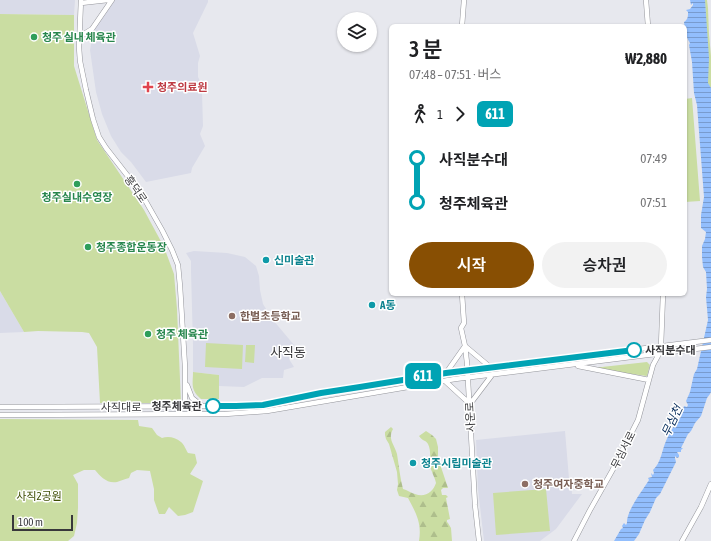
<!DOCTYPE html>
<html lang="ko">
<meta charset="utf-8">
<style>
:root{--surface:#fff;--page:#f2f2f2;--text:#202124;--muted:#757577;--accent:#884f03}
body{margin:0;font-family:"Asap Condensed","Noto Sans KR",sans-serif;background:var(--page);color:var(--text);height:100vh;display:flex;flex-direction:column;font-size:15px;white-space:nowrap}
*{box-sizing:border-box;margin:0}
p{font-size:13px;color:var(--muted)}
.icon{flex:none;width:22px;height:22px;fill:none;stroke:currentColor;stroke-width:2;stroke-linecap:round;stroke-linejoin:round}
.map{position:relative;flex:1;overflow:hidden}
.panel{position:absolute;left:389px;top:24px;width:298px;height:272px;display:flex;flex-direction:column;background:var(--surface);border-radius:6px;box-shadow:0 1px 3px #0004}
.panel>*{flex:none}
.badge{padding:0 8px;border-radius:6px;font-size:14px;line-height:26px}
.tools{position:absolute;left:337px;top:12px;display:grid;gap:8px}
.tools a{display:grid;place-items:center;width:40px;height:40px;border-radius:50%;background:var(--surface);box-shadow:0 1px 3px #0004;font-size:20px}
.scale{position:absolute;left:12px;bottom:10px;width:61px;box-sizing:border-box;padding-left:4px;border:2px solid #38383b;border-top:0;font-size:11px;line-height:14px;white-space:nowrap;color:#38383b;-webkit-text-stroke:3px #fff;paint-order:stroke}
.map>.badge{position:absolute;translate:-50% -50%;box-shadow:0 0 0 2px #fff}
.legs{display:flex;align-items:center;gap:6px;height:44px;padding:0 20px;font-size:13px}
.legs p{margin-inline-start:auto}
.headline{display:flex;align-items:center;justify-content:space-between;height:68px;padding:0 20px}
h1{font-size:22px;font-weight:600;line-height:30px}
.cta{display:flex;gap:8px;margin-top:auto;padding:8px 20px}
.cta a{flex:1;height:46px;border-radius:24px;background:var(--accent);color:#fff;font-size:16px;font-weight:600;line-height:46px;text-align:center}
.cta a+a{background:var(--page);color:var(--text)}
ul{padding:0 20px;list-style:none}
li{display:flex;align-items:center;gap:14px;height:44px;font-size:15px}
li i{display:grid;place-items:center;width:6px;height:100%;margin:0 5px;background:currentColor}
li i::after{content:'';width:10px;height:10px;margin:-5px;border:3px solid;border-radius:50%;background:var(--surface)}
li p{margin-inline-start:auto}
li:first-child i{background:linear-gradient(#0000 50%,currentColor 0)}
li:last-child i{background:linear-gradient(currentColor 50%,#0000 0)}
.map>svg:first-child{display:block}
</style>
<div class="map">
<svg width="711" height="541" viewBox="0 0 711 541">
<defs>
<pattern id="forest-firs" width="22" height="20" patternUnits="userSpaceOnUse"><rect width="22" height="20" fill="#cadda2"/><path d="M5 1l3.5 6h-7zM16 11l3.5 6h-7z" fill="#aebe8c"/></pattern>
<pattern id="water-rules" width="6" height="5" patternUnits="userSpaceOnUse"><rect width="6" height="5" fill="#92befd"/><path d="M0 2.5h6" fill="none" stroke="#789bce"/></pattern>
</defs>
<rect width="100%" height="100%" fill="#e7e8ee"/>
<path fill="#d9dbe8" d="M 0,0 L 75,0 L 74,15 L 0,14 Z
M 115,0 L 208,0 L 208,2 L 193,33 L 200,56 L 198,63 L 198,77 L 201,83 L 202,93 L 203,126 L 200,134 L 205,146 L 192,168 L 191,173 L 146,182 L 131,162 L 121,152 L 111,136 L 102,114 L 96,92 L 90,50 L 93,33 L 96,25 Z
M 194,251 L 227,253 L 245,257 L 256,266 L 259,276 L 260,290 L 263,304 L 273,320 L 294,345 L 295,352 L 289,359 L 294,367 L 284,370 L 283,378 L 262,378 L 244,387 L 219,386 L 219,375 L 193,372 L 193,345 L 191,271 L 191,261 L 186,253 Z
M 0,291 L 24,332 L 0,333 Z
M 565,431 L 569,479 L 571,479 L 572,494 L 582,494 L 556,529 L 540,541 L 484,541 L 478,489 L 476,440 Z"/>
<path fill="#cadda2" d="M 705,0 L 707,0 L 708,8 L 709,34 L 711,56 L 711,88 L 708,84 Z
M 0,14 L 74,15 L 74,66 L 97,140 L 144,210 L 164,247 L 174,274 L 177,309 L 181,403 L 100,403 L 97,347 L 89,333 L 82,332 L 38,331 L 24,332 L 0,291 Z
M 692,98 L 700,201 L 685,202 L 685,99 Z
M 206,343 L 243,345 L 242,369 L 205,367 Z
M 246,345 L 255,345 L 254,363 L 245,362 Z
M 647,362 L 650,365 L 647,376 L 608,371 L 593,368 Z
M 193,372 L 219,375 L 219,399 L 201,399 C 190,390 193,384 193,372 Z
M 0,419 L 138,420 L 139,426 L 152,428 L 157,435 L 162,438 C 168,436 175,437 181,442 C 184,444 186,450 188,453 L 195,454 L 197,463 L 190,474 L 203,481 L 193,512 L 185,515 L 178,516 L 169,507 L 165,514 L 159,514 L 154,500 L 154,489 L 150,471 L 137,470 L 131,473 L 129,478 C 124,479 121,481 117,482 C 107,484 100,476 95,470 L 84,470 L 73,475 L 78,484 L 78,508 L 77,523 L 74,536 L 68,541 L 0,541 Z
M 546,489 L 550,531 L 496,535 L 493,493 Z"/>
<path fill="url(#forest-firs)" d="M 391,427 L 393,429 C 392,431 391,433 391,435 C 390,441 395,447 397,454 C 399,466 400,478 403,489 C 407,490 411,493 415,494 C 425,498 433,492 436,483 C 435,477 430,470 430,464 C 430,458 431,450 428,444 C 426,440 422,441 419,436 L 426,431 L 432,435 L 436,439 L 438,447 L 438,458 L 448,488 L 443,488 L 441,490 L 442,495 L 446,495 L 448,497 L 446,498 L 450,519 L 447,520 L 447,522 L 448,523 L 451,528 L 452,541 L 419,541 C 422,523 416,513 408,498 L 399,496 L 397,490 L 398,484 L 397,472 L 389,444 L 386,439 L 385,435 L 385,432 Z"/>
<path fill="url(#water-rules)" d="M 690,0 L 705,0 L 709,58 L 708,83 L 711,88 L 711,392 L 710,394 L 707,398 L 701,416 L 695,423 L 691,431 L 688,434 L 681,448 L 683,448 L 681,450 L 681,452 L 677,452 L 679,455 L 679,457 L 677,458 L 675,456 L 675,458 L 676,462 L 660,494 L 656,498 L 650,512 L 645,520 L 639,534 L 634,541 L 614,541 L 621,529 L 623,528 L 622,526 L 624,523 L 626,525 L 627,523 C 626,511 643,490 649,480 L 648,478 L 652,477 L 651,473 L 653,475 L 654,473 L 653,470 C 661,463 662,450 666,441 C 669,433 674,427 677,420 L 679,420 L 681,416 L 679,414 L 680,412 L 682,412 L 684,406 L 687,407 L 688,405 L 686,401 L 690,392 L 694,374 L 697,369 L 708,320 L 706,297 L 707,289 L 706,272 L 703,267 L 702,257 L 702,246 L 705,239 L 706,232 L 701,228 L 701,215 L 704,197 L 697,105 L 694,93 L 692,62 L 689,45 L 690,43 C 686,37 685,29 684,22 C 688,19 688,17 688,12 L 686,10 L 690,9 L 693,5 L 693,3 L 691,5 Z"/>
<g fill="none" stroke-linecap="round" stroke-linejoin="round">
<defs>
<path id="secondary" d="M 81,0 L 79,47 L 80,61 L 86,90 L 93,119 L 99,137 L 106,148 L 141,193 L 162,230 L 172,250 L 178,265 L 180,286 L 185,367 L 185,406
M 646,0 L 648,26
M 81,3 L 108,0
M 462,26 L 464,0
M 79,37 L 92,29 L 112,0
M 462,294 L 464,323 L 461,328 L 465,346 L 467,363 L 475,505 L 479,541
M 465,346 L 490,367
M 661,346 L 663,294
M 578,366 L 649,380
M 446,373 L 465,346
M 445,381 L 470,404
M 187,385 L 192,398 L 202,406
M 470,404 L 492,375
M 0,407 L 236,406 L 263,405 L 321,393 L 360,387 L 446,373 L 711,340
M 0,415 L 225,414 L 267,411 L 455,379 L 711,347
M 574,541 L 590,510 L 612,471 L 638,420 L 653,365 L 659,354
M 682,541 L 701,507 L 711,484"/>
</defs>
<use href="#secondary" stroke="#94959b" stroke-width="5.5"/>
<use href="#secondary" stroke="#fff" stroke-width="4.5"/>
</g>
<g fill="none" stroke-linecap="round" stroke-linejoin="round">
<defs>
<path id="line-1" d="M 213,406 L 236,406 L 263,405 L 321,393 L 360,387 L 446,373 L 634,350"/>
</defs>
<use href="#line-1" stroke="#fff" stroke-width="9"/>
<use href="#line-1" stroke="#00a3b4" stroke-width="6"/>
</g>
<g fill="#2e9e5b" stroke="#fff" stroke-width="1.5">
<circle cx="34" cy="37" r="4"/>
<circle cx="77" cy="184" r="4"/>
<circle cx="88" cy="247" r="4"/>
<circle cx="148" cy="334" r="4"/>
</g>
<path fill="#e0444e" stroke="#fff" stroke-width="1.5" d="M146 81h4v4h4v4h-4v4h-4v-4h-4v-4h4z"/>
<g fill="#0f9aa8" stroke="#fff" stroke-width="1.5">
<circle cx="266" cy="260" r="4"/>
<circle cx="372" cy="305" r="4"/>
<circle cx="413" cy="463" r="4"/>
</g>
<g fill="#8d6e63" stroke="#fff" stroke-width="1.5">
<circle cx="232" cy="316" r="4"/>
<circle cx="525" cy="484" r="4"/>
</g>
<g fill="#fff" stroke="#00a3b4" stroke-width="2">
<circle cx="634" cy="350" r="7"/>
<circle cx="213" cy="406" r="7"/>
</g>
<g text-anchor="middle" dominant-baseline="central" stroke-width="3" stroke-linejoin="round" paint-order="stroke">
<g font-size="11" font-weight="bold" fill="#27864d" stroke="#fff" text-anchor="start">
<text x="42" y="37">청주 실내 체육관</text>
<text x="77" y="197" text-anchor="middle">청주실내수영장</text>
<text x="96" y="247">청주종합운동장</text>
<text x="156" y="334">청주 체육관</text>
</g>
<g font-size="11" font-weight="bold" fill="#be3a42" stroke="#fff" text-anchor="start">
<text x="157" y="87">청주의료원</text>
</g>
<g font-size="11" fill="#38383b" stroke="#fff">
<text transform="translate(136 189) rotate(55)">흥덕로</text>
<text x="121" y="407">사직대로</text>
<text transform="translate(470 417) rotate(-93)">사운로</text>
<text transform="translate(623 450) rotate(-63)">무심서로</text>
</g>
<g font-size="11" font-weight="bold" fill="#0d838f" stroke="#fff" text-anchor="start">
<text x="274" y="260">신미술관</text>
<text x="380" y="305">A동</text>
<text x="421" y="463">청주시립미술관</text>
</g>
<g font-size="11" font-weight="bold" fill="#785e54" stroke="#fff" text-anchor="start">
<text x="240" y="316">한벌초등학교</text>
<text x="533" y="484">청주여자중학교</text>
</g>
<g font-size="11" font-weight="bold" fill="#38383b" stroke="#fff" text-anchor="start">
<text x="645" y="350">사직분수대</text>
<text x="202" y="406" text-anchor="end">청주체육관</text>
</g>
<g font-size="11" fill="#3d4d02" stroke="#fff">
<text x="39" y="496">사직2공원</text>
</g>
<g font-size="12" font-style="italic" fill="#062b5a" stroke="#fff">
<text transform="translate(672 421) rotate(-65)">무심천</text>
</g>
<g font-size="13" fill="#38383b" stroke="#fff">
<text x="288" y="352">사직동</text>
</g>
</g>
</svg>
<div class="tools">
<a><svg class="icon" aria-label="layers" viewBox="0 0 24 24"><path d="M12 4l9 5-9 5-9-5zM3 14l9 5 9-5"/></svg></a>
</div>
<div class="scale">100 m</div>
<b class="badge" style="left:423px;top:376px;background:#00a3b4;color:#fff">611</b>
<section class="panel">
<div class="headline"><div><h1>3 분</h1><p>07:48 – 07:51 · 버스</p></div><b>₩2,880</b></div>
<div class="legs"><svg class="icon" aria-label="walk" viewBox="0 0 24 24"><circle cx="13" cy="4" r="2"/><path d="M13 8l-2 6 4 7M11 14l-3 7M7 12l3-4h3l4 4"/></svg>1<svg class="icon" aria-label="forward" viewBox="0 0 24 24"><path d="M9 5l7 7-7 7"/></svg><b class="badge" style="background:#00a3b4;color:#fff">611</b></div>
<ul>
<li><i style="color:#00a3b4"></i><b>사직분수대</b><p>07:49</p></li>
<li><i style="color:#00a3b4"></i><b>청주체육관</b><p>07:51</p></li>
</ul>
<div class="cta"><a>시작</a><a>승차권</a></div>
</section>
</div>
